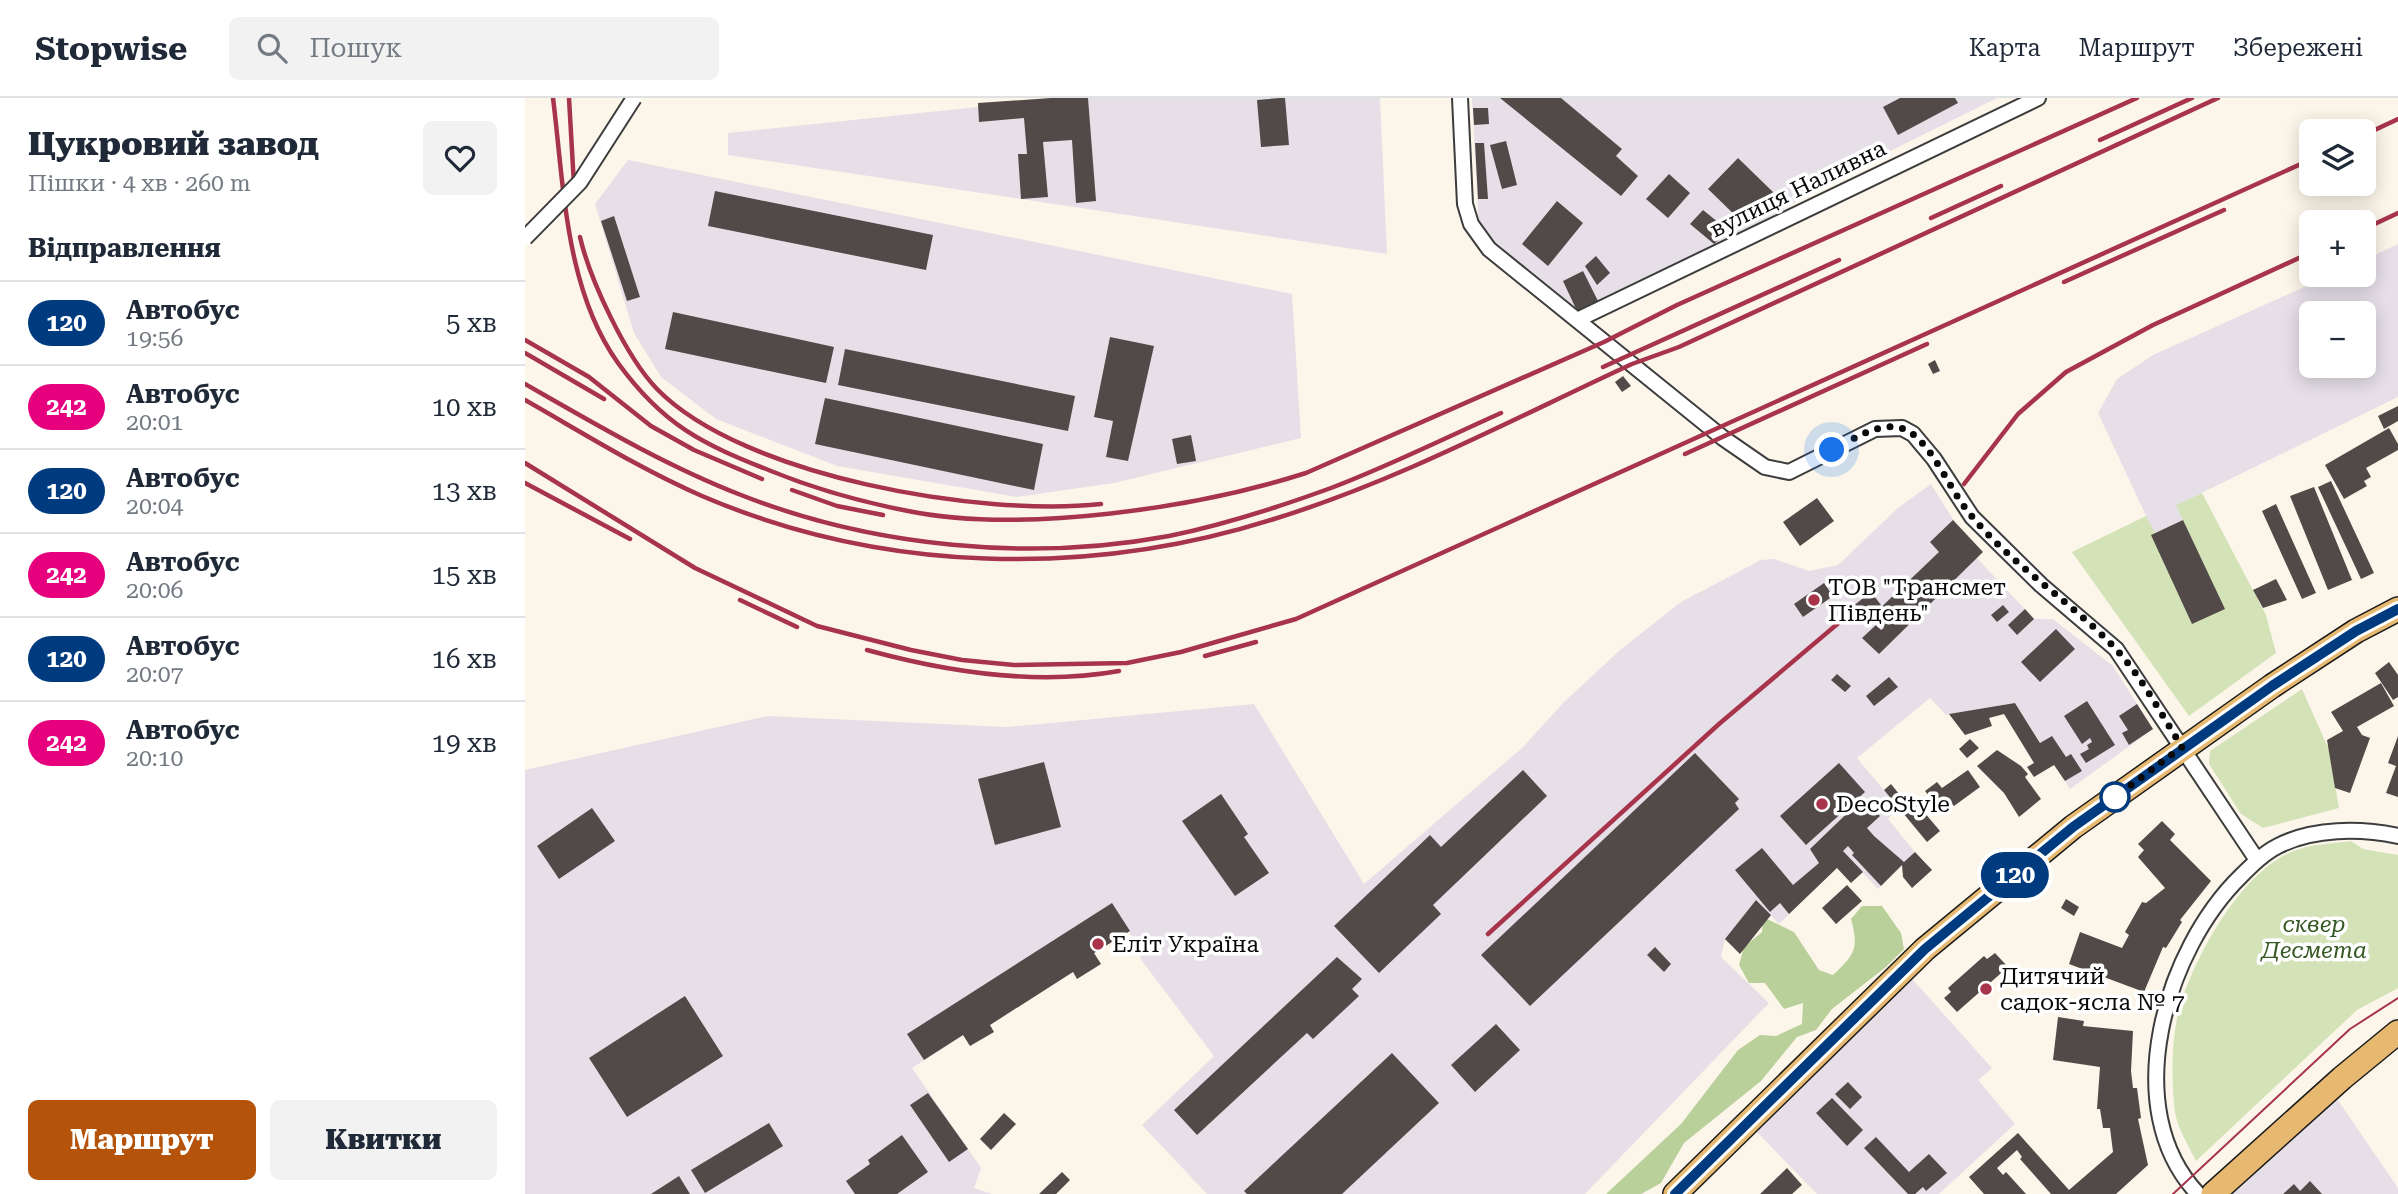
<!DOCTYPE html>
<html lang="uk">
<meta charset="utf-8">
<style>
:root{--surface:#fff;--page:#f2f2f3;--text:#1f2937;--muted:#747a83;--line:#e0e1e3;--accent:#b45309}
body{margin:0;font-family:"Roboto Serif",serif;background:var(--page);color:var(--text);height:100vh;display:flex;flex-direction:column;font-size:26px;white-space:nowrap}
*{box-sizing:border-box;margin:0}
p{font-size:23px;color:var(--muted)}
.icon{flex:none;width:38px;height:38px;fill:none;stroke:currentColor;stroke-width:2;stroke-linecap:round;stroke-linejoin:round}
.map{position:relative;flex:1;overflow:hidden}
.side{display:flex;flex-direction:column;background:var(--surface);width:525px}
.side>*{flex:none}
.badge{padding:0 14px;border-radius:23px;font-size:24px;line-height:46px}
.controls{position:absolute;left:1774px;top:21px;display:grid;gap:14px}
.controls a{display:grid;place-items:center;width:77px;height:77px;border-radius:10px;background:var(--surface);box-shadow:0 4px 18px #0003;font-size:35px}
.you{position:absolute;width:35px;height:35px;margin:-18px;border:5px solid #fff;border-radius:50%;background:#1a73e8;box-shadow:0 0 0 10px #1a73e833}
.map>.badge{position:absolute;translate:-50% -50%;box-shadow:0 0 0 4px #fff}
h2{padding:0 28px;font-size:26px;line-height:63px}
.round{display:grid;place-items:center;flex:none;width:74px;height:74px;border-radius:10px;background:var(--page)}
.overview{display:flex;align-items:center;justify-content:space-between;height:119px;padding:0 28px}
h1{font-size:33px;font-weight:800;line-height:52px}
.cta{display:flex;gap:14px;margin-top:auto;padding:14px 28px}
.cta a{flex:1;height:80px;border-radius:10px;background:var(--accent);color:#fff;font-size:28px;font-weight:800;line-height:80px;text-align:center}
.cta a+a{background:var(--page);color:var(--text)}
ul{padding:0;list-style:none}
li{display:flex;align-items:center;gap:21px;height:84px;padding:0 28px;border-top:2px solid var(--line)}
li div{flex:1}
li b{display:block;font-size:26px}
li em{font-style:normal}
li .badge{min-width:77px;font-weight:700;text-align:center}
header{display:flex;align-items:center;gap:42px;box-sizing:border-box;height:98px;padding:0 35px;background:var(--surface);border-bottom:2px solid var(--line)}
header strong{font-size:33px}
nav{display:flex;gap:38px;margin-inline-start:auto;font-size:24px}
.search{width:490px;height:63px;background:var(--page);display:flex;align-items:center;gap:18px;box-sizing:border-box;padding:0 24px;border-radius:10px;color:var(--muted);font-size:26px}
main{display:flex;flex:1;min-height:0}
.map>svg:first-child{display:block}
</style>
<header>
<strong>Stopwise</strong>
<div class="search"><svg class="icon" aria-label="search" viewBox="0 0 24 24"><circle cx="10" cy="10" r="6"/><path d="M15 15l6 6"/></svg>Пошук</div>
<nav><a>Карта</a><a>Маршрут</a><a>Збережені</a></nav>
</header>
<main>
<section class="side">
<div class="overview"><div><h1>Цукровий завод</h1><p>Пішки · 4 хв · 260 m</p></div><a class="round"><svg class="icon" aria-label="heart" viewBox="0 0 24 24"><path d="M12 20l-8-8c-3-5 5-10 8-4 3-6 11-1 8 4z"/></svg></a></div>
<h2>Відправлення</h2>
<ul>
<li><span class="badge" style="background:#003b80;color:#fff">120</span><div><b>Автобус</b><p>19:56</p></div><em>5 хв</em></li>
<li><span class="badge" style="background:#e6007e;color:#fff">242</span><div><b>Автобус</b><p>20:01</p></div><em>10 хв</em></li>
<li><span class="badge" style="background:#003b80;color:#fff">120</span><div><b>Автобус</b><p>20:04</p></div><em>13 хв</em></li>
<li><span class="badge" style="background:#e6007e;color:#fff">242</span><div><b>Автобус</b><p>20:06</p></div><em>15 хв</em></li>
<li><span class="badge" style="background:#003b80;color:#fff">120</span><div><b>Автобус</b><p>20:07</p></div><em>16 хв</em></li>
<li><span class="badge" style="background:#e6007e;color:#fff">242</span><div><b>Автобус</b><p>20:10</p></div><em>19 хв</em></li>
</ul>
<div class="cta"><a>Маршрут</a><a>Квитки</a></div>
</section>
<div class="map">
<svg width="1873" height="1096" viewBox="0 0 1873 1096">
<rect width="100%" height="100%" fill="#fcf6ea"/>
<path fill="#e6dfe8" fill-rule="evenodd" d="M 539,0 L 855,0 L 862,156 L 203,57 L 203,35 Z
M 947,0 L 1472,0 L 1323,74 L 1189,151 L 1054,216 L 954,134 Z
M 103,62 L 767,196 L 776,340 L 589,385 L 492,399 L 312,368 L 191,321 L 136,279 L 109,235 L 70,106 Z
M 1873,146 L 1873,299 L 1652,407 L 1658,422 L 1629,435 L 1573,315 L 1592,281 L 1628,257 L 1806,177 L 1839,177 L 1839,162 ZM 1787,215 L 1839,215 L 1839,268 L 1787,268 Z
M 1406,386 L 1452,460 L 1509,521 L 1528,521 L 1588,568 L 1628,631 L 1545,691 L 1490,605 L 1421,617 L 1405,600 L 1332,660 L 1373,709 L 1363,721 L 1390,754 L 1353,791 L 1323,759 L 1254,826 L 1231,802 L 1200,841 L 1196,859 L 1244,905 L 1060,1096 L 682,1096 L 617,1027 L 689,958 L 617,863 L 604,833 L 387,970 L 456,1070 L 449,1090 L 467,1096 L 0,1096 L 0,672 L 242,618 L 482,629 L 729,606 L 839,786 L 998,649 L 1038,605 L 1095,552 L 1156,504 L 1236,462 L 1249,461 L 1284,473 L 1313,467 L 1374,409 Z
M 1380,873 L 1467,970 L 1453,982 L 1490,1026 L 1414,1096 L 1292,1096 L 1228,1030 Z
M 1808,995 L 1873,1090 L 1873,1096 L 1694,1096 Z"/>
<path fill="#d4e2b8" d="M 1677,395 L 1741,517 L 1751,555 L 1664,618 L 1547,454 L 1621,418 L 1630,435 L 1658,422 L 1651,407 Z
M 1777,591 L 1804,652 L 1814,710 L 1738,730 L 1716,716 L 1684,666 L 1685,653 Z
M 1826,743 L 1838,751 L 1873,757 L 1873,890 L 1832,912 L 1671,1063 C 1664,1048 1652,1030 1650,1014 C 1646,981 1646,940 1655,908 C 1670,858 1714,778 1764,755 C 1783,746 1806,746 1826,743 Z"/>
<path fill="#bad09a" d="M 1337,808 L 1357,808 L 1376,835 L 1379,851 L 1361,869 L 1307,911 L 1291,932 L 1272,939 L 1236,983 L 1159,1045 L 1136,1085 L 1116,1096 L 1081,1096 L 1156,1026 L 1213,952 L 1235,937 L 1251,938 L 1277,926 L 1278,905 L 1259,911 L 1240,885 L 1224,885 L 1214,867 L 1219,849 L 1237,834 L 1238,819 L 1269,834 L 1294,872 L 1308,877 C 1330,856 1334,851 1326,821 Z"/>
<path fill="#514a48" d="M 526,0 L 563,0 L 571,103 L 551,105 L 547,42 L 518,44 L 523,99 L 496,101 L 493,56 L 502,56 L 499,20 L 454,24 L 453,5 Z
M 755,0 L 760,0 L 764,47 L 736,49 L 732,2 Z
M 975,0 L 1036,0 L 1097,51 L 1091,58 L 1113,78 L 1096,98 Z
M 1375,0 L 1430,0 L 1433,5 L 1373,37 L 1358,9 Z
M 948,10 L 963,10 L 964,26 L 949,27 Z
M 981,43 L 992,87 L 977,91 L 965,47 Z
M 950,45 L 959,45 L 963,101 L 953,101 Z
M 1213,60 L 1248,94 L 1218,125 L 1183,91 Z
M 1144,76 L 1165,95 L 1143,120 L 1121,101 Z
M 190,93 L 408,137 L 401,172 L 183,128 Z
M 1032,103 L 1058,125 L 1023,168 L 997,146 Z
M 1178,112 L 1204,133 L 1189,146 L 1165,126 Z
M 89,118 L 115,199 L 102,203 L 76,123 Z
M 1071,158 L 1085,175 L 1072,187 L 1060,168 Z
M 1058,173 L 1073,203 L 1052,213 L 1038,183 Z
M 148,214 L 309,249 L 301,285 L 140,251 Z
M 585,239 L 629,248 L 603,363 L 581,359 L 588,323 L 569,319 Z
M 320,251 L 550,298 L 543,333 L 313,287 Z
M 1410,262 L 1415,273 L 1408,276 L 1403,266 Z
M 1098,278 L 1106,288 L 1097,294 L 1090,284 Z
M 300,300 L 518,346 L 509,392 L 290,346 Z
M 1873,308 L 1873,323 L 1859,331 L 1853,318 Z
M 1864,330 L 1873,346 L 1873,352 L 1841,370 L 1846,379 L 1839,383 L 1842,388 L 1819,401 L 1800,367 Z
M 666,337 L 671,363 L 652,366 L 647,341 Z
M 1806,383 L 1849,475 L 1836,481 L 1793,389 Z
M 1789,389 L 1827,482 L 1803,492 L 1765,398 Z
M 1292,400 L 1309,423 L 1275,448 L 1258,424 Z
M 1751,406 L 1791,495 L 1777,501 L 1737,413 Z
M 1428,422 L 1458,454 L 1354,556 L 1337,540 L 1351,527 L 1356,532 L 1359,530 L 1348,517 L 1414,454 L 1405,444 Z
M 1658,422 L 1700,511 L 1667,526 L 1626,437 Z
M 1751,481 L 1762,502 L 1738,510 L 1728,492 Z
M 1299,485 L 1308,498 L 1278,519 L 1269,506 Z
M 1346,494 L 1356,507 L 1333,525 L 1323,512 Z
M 1478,507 L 1484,514 L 1472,524 L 1466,517 Z
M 1500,511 L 1509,521 L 1492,537 L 1483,527 Z
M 1531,531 L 1550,551 L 1515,584 L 1496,564 Z
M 1864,564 L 1873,577 L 1873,599 L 1868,602 L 1850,575 Z
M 1312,576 L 1326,588 L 1320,594 L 1306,582 Z
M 1364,579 L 1373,589 L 1349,608 L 1341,598 Z
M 1856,585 L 1869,608 L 1832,629 L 1837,637 L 1845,640 L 1825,695 L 1810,690 L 1802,642 L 1818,633 L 1806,614 Z
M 1562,603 L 1590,647 L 1561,665 L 1555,656 L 1564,651 L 1562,647 L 1567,644 L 1565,640 L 1557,646 L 1539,618 Z
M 1490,605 L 1515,645 L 1527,638 L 1541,659 L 1546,656 L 1557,673 L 1540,683 L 1529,667 L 1509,679 L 1502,669 L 1509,665 L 1479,616 L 1464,620 L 1467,628 L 1440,637 L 1424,616 Z
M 1612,606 L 1628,631 L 1604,647 L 1597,635 L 1603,632 L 1594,618 Z
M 1873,638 L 1873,699 L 1861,695 L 1871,668 L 1863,665 Z
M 1445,641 L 1454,650 L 1442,660 L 1434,651 Z
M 1472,652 L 1496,668 L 1503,676 L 1500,679 L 1516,701 L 1494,719 L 1479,695 L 1452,668 Z
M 1170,655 L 1214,701 L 1210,705 L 1214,711 L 1005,908 L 956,857 Z
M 519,664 L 536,729 L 470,747 L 453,681 Z
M 1314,665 L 1340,694 L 1281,747 L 1255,718 Z
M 998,672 L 1022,698 L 908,807 L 916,816 L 854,875 L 809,828 L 905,737 L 916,749 Z
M 1443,672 L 1455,689 L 1429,708 L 1426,705 L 1416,713 L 1400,693 L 1412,684 L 1417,690 Z
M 1366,686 L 1387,712 L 1393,707 L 1415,733 L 1402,744 L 1359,692 Z
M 696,696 L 723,736 L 719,739 L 744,775 L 710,798 L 657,723 Z
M 1338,700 L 1355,718 L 1342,730 L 1349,738 L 1379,764 L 1390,754 L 1407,772 L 1387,790 L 1378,779 L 1377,767 L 1356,788 L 1327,757 L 1329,755 L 1323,748 L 1318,753 L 1338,774 L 1326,785 L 1312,770 L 1264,816 L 1255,805 L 1245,814 L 1210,772 L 1237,750 L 1268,787 L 1294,765 L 1285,751 Z
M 67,710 L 90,743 L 34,781 L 12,748 Z
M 1637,723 L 1650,736 L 1645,742 L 1686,783 L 1655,822 L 1657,824 L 1641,850 L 1638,849 L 1619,894 L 1544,866 L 1555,834 L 1597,850 L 1604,837 L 1600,834 L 1617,804 L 1621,805 L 1640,790 L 1613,759 L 1619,752 L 1613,746 Z
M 1322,787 L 1337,803 L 1311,826 L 1297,810 Z
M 1541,801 L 1554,809 L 1549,818 L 1536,810 Z
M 1231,802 L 1246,817 L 1215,856 L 1200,841 Z
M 587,805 L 605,833 L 569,855 L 576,866 L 552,881 L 548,874 L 465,927 L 469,934 L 445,948 L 438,937 L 399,962 L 382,936 Z
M 1130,849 L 1146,866 L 1139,874 L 1122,857 Z
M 1470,855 L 1483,869 L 1432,914 L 1419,900 L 1426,894 L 1423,890 L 1459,858 L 1462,861 Z
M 812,859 L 837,881 L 827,891 L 834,898 L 788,941 L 782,935 L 672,1037 L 649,1012 Z
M 160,898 L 198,958 L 102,1019 L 64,960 Z
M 1533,919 L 1559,923 L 1558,928 L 1608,933 L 1606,973 L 1608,990 L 1612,990 L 1616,1020 L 1613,1021 L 1623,1067 L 1591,1096 L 1526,1096 L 1495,1061 L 1497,1059 L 1492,1052 L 1472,1070 L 1478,1077 L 1481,1074 L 1501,1096 L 1459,1096 L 1444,1079 L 1493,1035 L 1544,1092 L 1588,1054 L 1585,1030 L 1578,1030 L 1575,1011 L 1572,1011 L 1575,969 L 1528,962 Z
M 971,926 L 995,952 L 950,994 L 926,967 Z
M 867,955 L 914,1005 L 817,1096 L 722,1096 L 719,1093 Z
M 1323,984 L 1337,999 L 1325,1011 L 1310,996 Z
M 403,995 L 443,1051 L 424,1064 L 385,1007 Z
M 1307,1000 L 1338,1032 L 1322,1048 L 1291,1015 Z
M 479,1015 L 491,1026 L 466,1052 L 455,1041 Z
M 244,1025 L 258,1048 L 180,1095 L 166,1072 Z
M 377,1037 L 403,1074 L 372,1096 L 330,1096 L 321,1083 L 345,1066 L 343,1062 Z
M 1351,1039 L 1384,1074 L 1404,1056 L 1422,1075 L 1401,1093 L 1398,1089 L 1390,1096 L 1383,1096 L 1339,1050 Z
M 1262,1070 L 1277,1087 L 1267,1096 L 1235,1096 Z
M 537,1074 L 545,1082 L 531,1096 L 514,1096 Z
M 154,1078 L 165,1096 L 126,1096 Z
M 1785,1083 L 1797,1096 L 1758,1096 L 1769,1086 L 1775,1093 Z"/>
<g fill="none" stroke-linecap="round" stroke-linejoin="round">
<defs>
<path id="minor" d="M 935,0 L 940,106 L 946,126 L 964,151 L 1198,340 L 1240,369 L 1264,374 L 1350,331 L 1377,330 L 1388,336 L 1409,361 L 1447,419 L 1516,487 L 1591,551 L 1732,762
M 1052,222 L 1513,0
M 1673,1096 C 1592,1010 1641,851 1716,778 C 1727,767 1739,755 1753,748 C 1788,730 1835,730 1873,738"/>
<path id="primary" d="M 1150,1096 L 1400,851 L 1548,729 L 1747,588 L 1831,533 L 1873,511
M 1688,1096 L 1817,980 L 1873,934"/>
</defs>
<use href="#minor" stroke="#3d3d3d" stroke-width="18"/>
<use href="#primary" stroke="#1b1b1b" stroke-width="26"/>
<use href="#minor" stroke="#fff" stroke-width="14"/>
<use href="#primary" stroke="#e7b86f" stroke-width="23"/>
<path stroke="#a7344b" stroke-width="2" d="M 1648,1096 L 1825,931 L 1873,900"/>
<path stroke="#a7344b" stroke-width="4.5" d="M 28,0 C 39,87 40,191 93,265 C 138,327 177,346 246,373 C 290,391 337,404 383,413 C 497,436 671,410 781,375 L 1079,244 L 1152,207 L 1612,0
M 44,0 L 49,87
M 1839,37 L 1873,21
M 1575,42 L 1667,0
M 1406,120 L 1476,88
M 1839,131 L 1873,115
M 55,139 C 65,182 101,259 132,291 C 218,379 456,419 576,406
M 1539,184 L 1699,112
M 0,242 L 64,279 L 126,328 L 169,352 L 237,381
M 0,255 L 79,301
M 1078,269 L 1314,162
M 0,286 C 70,326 141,368 216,397 C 348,449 505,464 644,438 C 698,427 754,409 806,390 C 864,368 920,340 976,315
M 0,302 C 58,335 115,371 177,398 C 357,475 563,480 749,421 C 873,383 990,320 1107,266 L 1154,249 L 1693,0
M 1160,356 L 1402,246
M 0,365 L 170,470 L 292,528 L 386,552 L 437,562 L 489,567 L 602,565 L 656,554 L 771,521 L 1787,61
M 0,385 L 105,441
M 1439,386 L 1493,316 L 1541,274 L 1628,227 L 1787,154
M 267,392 L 312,408 L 358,417
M 215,502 L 272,529
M 342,552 C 422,574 511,588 594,573
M 680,558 L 731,544
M 963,836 L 1194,626 L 1323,517"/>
<defs>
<path id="minor-bridge" d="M 0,140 L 55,84 L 109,0"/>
</defs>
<use href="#minor-bridge" stroke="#3d3d3d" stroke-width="18" stroke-linecap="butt"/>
<use href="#minor-bridge" stroke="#fff" stroke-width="14"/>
</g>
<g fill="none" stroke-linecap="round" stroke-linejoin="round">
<defs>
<path id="line" d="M 1150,1096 L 1400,851 L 1548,729 L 1747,588 L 1831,533 L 1873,511"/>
</defs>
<use href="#line" stroke="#fff" stroke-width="16"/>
<use href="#line" stroke="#003b80" stroke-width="10"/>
<path stroke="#0a0a0a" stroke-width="7" stroke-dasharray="0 12.6" d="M 1307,352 C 1327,342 1352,324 1376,330 C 1403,337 1424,390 1441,411 C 1483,465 1542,500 1588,548 C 1616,577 1636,616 1657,649 L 1590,699"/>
</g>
<g fill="#a7344b" stroke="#fff" stroke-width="2.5">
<circle cx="1289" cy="502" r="7"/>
<circle cx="1297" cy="706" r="7"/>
<circle cx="573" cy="846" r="7"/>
<circle cx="1461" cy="891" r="7"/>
</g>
<circle fill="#fff" stroke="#003b80" stroke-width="3.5" cx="1590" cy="699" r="14"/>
<g text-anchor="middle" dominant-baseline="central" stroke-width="7" stroke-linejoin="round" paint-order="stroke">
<g font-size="23" fill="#0a0a0a" stroke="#fff">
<text transform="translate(1273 91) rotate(-26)">вулиця Наливна</text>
</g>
<g font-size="23" fill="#0a0a0a" stroke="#fff" text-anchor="start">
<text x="1303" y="489">ТОВ "Трансмет<tspan x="1303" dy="26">Південь"</tspan></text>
<text x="1311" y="706">DecoStyle</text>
<text x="587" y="846">Еліт Україна</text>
<text x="1475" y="878">Дитячий<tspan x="1475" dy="26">садок-ясла № 7</tspan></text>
</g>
<g font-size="23" font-style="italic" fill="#365824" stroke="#fff">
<text x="1789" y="826">сквер<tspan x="1789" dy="26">Десмета</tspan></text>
</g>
</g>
</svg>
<div class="controls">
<a><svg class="icon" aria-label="layers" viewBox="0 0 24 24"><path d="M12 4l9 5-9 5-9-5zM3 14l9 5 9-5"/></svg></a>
<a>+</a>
<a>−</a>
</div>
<div class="you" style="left:1307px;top:352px"></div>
<b class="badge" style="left:1490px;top:777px;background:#003b80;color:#fff">120</b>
</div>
</main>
